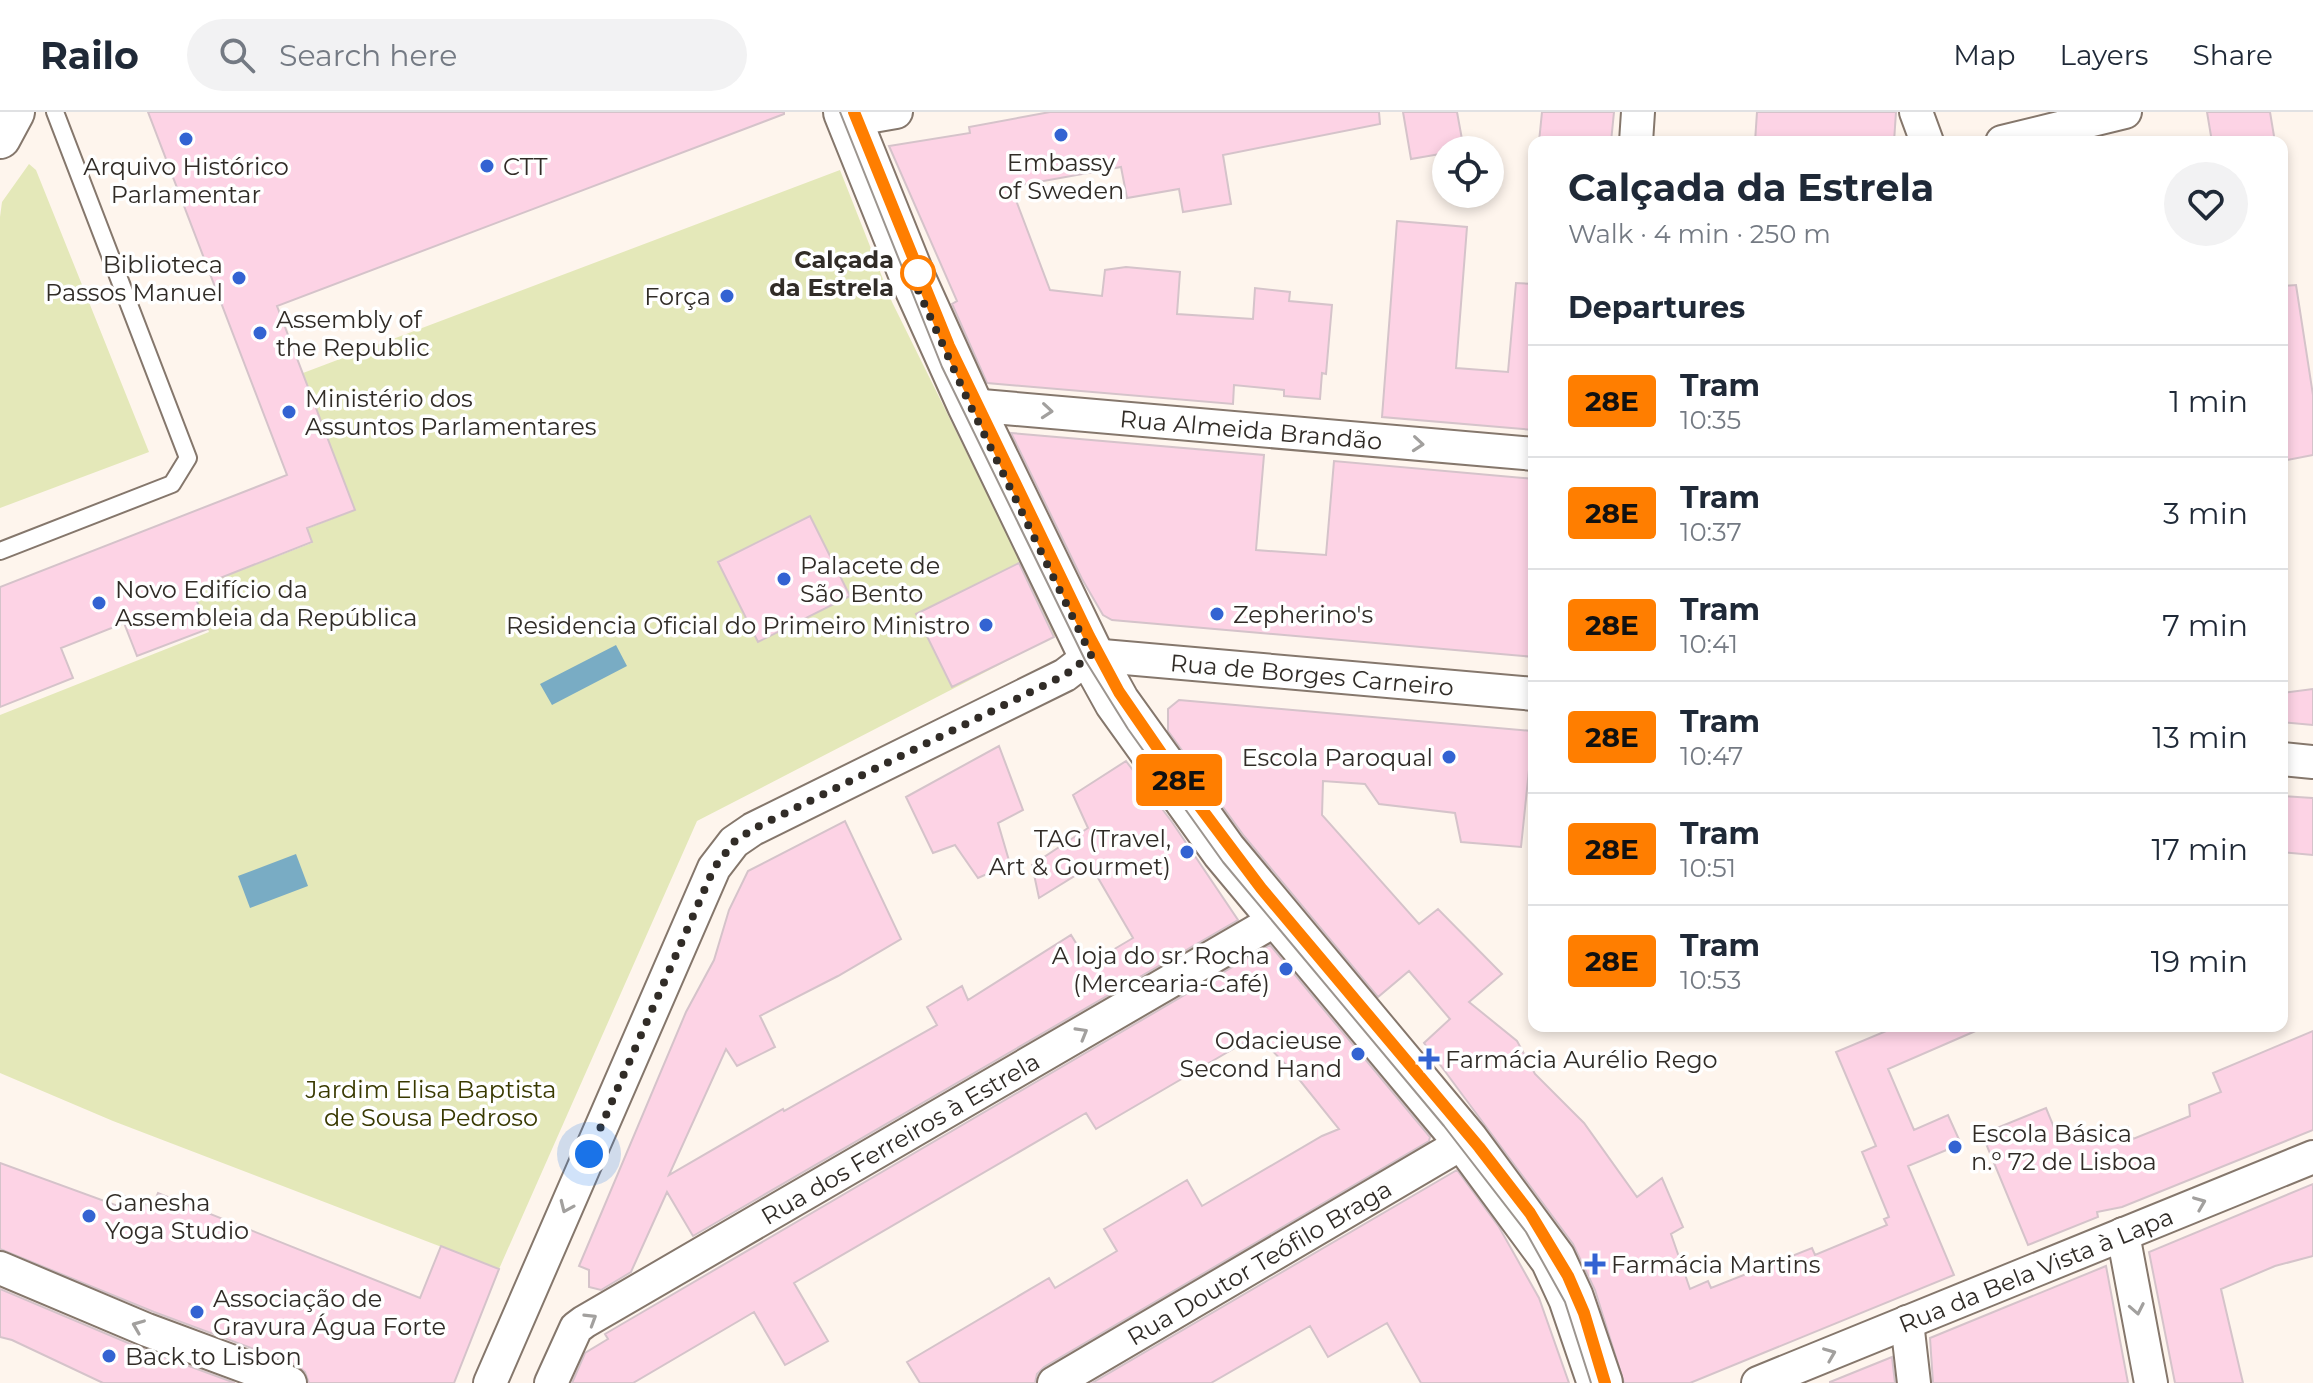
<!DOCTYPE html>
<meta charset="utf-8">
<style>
:root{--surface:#fff;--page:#f2f2f3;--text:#1f2937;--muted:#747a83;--line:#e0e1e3}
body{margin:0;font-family:Montserrat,sans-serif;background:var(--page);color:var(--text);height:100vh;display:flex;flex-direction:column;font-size:30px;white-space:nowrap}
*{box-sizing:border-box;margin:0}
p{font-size:26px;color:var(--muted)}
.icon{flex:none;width:44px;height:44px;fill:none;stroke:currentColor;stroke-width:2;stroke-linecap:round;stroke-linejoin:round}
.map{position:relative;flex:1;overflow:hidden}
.sheet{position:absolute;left:1528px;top:24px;width:760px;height:896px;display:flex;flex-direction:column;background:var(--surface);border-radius:16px;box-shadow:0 4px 12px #0003}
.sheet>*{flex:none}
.badge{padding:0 16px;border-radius:6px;font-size:28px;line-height:52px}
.buttons{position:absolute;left:1432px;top:24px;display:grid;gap:16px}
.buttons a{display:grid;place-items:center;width:72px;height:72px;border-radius:50%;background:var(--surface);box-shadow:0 4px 12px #0003;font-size:40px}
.you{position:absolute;width:40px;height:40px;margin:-20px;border:6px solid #fff;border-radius:50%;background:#1a73e8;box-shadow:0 0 0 12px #1a73e833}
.map>.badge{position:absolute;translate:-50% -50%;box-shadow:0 0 0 4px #fff}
h2{padding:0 40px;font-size:30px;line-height:72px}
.round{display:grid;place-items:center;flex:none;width:84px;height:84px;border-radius:42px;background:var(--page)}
.overview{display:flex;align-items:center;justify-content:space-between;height:136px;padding:0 40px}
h1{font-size:38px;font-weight:700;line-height:60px}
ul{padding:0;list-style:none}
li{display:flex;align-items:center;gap:24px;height:112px;padding:0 40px;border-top:2px solid var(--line)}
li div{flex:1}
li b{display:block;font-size:30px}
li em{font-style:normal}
li .badge{min-width:88px;font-weight:700;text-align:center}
header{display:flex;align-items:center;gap:48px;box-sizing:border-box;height:112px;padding:0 40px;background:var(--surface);border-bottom:2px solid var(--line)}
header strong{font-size:38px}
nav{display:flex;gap:44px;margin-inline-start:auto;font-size:28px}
.search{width:560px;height:72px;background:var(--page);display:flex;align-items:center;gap:20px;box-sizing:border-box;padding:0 28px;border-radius:44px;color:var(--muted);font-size:30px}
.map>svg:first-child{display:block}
</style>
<header>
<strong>Railo</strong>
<div class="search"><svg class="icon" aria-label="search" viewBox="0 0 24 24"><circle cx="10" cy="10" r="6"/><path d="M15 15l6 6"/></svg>Search here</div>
<nav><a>Map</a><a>Layers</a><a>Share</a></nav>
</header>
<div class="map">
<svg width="2313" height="1271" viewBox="0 0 2313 1271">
<rect width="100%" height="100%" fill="#fef5ed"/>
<path fill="#e4e8b9" d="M 29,52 L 36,58 L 149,340 L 0,396 L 0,105 L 2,90 Z
M 840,58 L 892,190 L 1057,523 L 697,709 L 499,1157 L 113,1009 L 0,961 L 0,603 L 209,520 L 192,477 L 312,431 L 307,417 L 355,398 L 303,261 Z"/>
<path fill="#79acc4" d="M 616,533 L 627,554 L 552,593 L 540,572 Z
M 296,742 L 308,774 L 250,796 L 238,764 Z"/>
<path fill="#fdd3e5" stroke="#d5c3ca" stroke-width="2" d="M 148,0 L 784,0 L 784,2 L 277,194 L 355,398 L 307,416 L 312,430 L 192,477 L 208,517 L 137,544 L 124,511 L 61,536 L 73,566 L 0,595 L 0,475 L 287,363 Z
M 1050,0 L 1379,0 L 1380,12 L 1223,43 L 1231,92 L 1183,100 L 1179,77 L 1127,86 L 1121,55 L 1011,75 L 1050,178 L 1102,184 L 1105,158 L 1126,155 L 1180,160 L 1177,202 L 1253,207 L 1255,176 L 1290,180 L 1289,189 L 1332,193 L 1326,262 L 1322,261 L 1320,287 L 1284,284 L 1284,278 L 1234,273 L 1233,292 L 987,271 L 952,192 L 957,189 L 889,34 L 970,21 L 969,15 Z
M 1403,0 L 1457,0 L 1464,38 L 1446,38 L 1446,41 L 1411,47 Z
M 1542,0 L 1614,0 L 1611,30 L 1539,30 Z
M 1757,0 L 1896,0 L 1894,30 L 1755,30 Z
M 2207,0 L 2270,0 L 2275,30 L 2212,30 Z
M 1397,109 L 1467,115 L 1456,256 L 1508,260 L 1516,171 L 1534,172 L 1534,318 L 1382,305 Z
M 2296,173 L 2313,283 L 2313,343 L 2282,349 L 2282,174 Z
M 1011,321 L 1264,343 L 1256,438 L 1326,443 L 1334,349 L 1534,367 L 1534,545 L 1112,508 L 1103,503 L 1082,467 Z
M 810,404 L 850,484 L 758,530 L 718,450 Z
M 1019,451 L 1054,525 L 952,575 L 916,502 Z
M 2313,577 L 2313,613 L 2282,610 L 2282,581 Z
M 1179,588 L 1533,619 L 1521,735 L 1461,730 L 1455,701 L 1379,692 L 1365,672 L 1323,669 L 1322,703 L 1419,812 L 1438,797 L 1502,862 L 1469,890 L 1517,929 L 1535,962 L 1584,1011 L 1637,1085 L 1662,1066 L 1683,1115 L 1671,1122 L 1690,1177 L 1708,1169 L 1711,1176 L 1812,1136 L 1815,1143 L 1887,1113 L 1884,1107 L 1889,1105 L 1862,1040 L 1876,1034 L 1836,940 L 1898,914 L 1987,914 L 1888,957 L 1914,1018 L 1948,1003 L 1961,1032 L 1908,1054 L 1954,1163 L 1690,1271 L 1624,1271 L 1595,1178 L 1573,1132 L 1424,931 L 1450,907 L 1409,859 L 1378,885 L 1244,724 L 1168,619 L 1168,597 Z
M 999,634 L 1023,698 L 998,711 L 1010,752 L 978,766 L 955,733 L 933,741 L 906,685 Z
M 1126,649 L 1172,710 L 1238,808 L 693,1124 L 667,1080 L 631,1160 L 601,1178 L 589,1175 L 589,1158 L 579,1154 L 686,900 L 714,848 L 729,798 L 748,759 L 845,709 L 901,827 L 838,864 L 760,904 L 775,935 L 737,954 L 726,937 L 669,1063 L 783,997 L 784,999 L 937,913 L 927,895 L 962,874 L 968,888 L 1071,823 L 1089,852 L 1133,826 L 1091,754 L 1039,786 L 1032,753 L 1088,716 L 1073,683 Z
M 2282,684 L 2313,686 L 2313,743 L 2282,740 Z
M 1270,833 L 1430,1025 L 1429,1029 L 1044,1255 L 1037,1262 L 1035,1271 L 920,1271 L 907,1250 L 1049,1166 L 1055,1176 L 1117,1139 L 1104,1117 L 1187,1068 L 1202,1094 L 1322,1024 L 1339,1017 L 1294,961 L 1257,923 L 1096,1017 L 1086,1001 L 794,1171 L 828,1229 L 785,1253 L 754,1200 L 633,1271 L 572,1271 L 585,1241 L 608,1227 L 605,1222 Z
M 2313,919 L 2313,1018 L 2122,1095 L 2097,1100 L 2098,1105 L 2028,1133 L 1982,1022 L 2046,996 L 2060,1030 L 2092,1017 L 2097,1028 L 2128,1015 L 2133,1027 L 2190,1004 L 2189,993 L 2221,980 L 2213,961 Z
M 0,1051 L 118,1094 L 122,1083 L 152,1095 L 158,1081 L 420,1186 L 441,1134 L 499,1157 L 454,1271 L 309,1271 L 305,1260 L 297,1253 L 154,1200 L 0,1137 Z
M 1457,1058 L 1499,1115 L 1539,1186 L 1569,1271 L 1421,1271 L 1387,1211 L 1328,1245 L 1310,1214 L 1211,1271 L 1092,1271 Z
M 2313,1072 L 2313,1144 L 2275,1154 L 2221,1177 L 2243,1271 L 2175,1271 L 2149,1140 Z
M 2106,1154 L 2128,1271 L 1933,1271 L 1930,1226 Z
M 0,1177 L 140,1236 L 235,1271 L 103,1271 L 12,1228 L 0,1225 Z
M 1892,1245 L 1895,1271 L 1830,1271 L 1830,1270 Z"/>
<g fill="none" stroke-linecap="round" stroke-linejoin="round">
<defs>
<path id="service" d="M 0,439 L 172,372 L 188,346 L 55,0"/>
<g id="minor">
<path d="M 1916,0 L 1927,30"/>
<path d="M 850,8 L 896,0"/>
<path d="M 1636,30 L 1638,0"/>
<path d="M 2002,30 L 2125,0"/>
<path id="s1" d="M 970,293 L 1534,342"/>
<path d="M 2282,647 L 2313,650"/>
<path d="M 2123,1122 L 2151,1271"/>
<path d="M 0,1156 L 147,1218 L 290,1271"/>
<path d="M 1907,1210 L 1914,1271"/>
<path id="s2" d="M 490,1271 L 714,756 L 734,730 L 753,717 L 1065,563 L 1091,543 L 1534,582"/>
<path id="s3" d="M 551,1271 L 576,1216 L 584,1210 L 1279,806"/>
<path id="s4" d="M 1054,1271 L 1466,1029"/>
<path id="s5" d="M 1758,1271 L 2313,1045"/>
</g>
<path id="tertiary" d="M 0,26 L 14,0"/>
<path id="secondary" d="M 846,0 L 914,169 L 970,293 L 1091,543 L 1117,590 L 1224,739 L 1466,1029 L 1553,1147 L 1571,1186 L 1600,1271"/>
</defs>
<use href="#service" stroke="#85776c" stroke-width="20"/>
<use href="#minor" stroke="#85776c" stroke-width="36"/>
<use href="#tertiary" stroke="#85776c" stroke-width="44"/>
<use href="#secondary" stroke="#85776c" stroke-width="48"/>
<use href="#service" stroke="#fff" stroke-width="16"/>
<use href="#minor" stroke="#fff" stroke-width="32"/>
<use href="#tertiary" stroke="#fff" stroke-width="40"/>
<use href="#secondary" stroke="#fff" stroke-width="44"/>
<path stroke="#9c958f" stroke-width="2" d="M 840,0 L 942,255 L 1085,548 L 1128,617 L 1223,750 L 1444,1014 L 1526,1120 L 1565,1190 L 1591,1271
M 854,0 L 949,234 L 1089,524 L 1119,580 L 1179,667 L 1261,776 L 1479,1035 L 1530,1101 L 1568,1164 L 1584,1201 L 1605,1271"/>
</g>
<defs><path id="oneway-chevron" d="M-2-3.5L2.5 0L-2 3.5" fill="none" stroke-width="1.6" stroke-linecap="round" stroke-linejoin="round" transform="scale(2)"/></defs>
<g stroke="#a2a09e">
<use href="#oneway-chevron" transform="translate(1047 299) rotate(5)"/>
<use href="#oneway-chevron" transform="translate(1418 332) rotate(5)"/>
<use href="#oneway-chevron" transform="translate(1082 921) rotate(-30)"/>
<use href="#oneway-chevron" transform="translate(2200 1091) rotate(-22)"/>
<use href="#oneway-chevron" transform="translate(566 1095) rotate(114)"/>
<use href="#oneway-chevron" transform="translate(2137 1197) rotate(79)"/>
<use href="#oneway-chevron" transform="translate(591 1207) rotate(-32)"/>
<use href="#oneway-chevron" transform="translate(138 1214) rotate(-158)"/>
<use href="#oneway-chevron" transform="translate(1830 1242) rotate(-22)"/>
</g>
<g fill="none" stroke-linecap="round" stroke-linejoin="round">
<defs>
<path id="line" d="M 854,0 L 949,234 L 1089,524 L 1119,580 L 1179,667 L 1261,776 L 1479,1035 L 1530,1101 L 1568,1164 L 1584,1201 L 1605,1271"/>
</defs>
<use href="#line" stroke="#fff" stroke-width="18"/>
<use href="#line" stroke="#ff7e00" stroke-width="12"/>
<path stroke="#312c27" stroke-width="8" stroke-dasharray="0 14.4" d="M 589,1042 L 714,756 L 734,730 L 753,717 L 1065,563 L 1091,543 L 970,293 L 914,169 L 918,161"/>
</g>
<g fill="#3363d2" stroke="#fff" stroke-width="3">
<circle cx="1061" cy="23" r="8"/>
<circle cx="186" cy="27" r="8"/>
<circle cx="487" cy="54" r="8"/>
<circle cx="239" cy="166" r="8"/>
<circle cx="727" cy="184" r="8"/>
<circle cx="260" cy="221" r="8"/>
<circle cx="289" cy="300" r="8"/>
<circle cx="784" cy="467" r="8"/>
<circle cx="99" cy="491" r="8"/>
<circle cx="1217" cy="502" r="8"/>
<circle cx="986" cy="513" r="8"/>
<circle cx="1449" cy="645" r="8"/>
<circle cx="1187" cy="740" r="8"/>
<circle cx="1286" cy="857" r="8"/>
<circle cx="1358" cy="942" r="8"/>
<path d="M1425 935h8v8h8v8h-8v8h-8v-8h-8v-8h8z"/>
<circle cx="1955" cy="1035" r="8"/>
<circle cx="89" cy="1104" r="8"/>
<path d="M1591 1140h8v8h8v8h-8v8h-8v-8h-8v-8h8z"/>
<circle cx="197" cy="1200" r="8"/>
<circle cx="109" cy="1244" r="8"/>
</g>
<circle fill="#fff" stroke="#ff7e00" stroke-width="4" cx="918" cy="161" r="16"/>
<g text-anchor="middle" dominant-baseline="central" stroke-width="7" stroke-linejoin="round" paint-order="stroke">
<g font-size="24" fill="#312c27" stroke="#fff" text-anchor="start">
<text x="1061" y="50" text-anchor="middle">Embassy<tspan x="1061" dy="28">of Sweden</tspan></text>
<text x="186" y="54" text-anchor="middle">Arquivo Histórico<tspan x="186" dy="28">Parlamentar</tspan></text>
<text x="503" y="54">CTT</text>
<text x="223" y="152" text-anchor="end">Biblioteca<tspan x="223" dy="28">Passos Manuel</tspan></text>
<text x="711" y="184" text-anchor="end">Força</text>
<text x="276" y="207">Assembly of<tspan x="276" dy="28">the Republic</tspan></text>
<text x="305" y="286">Ministério dos<tspan x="305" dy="28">Assuntos Parlamentares</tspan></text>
<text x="800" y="453">Palacete de<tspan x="800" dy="28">São Bento</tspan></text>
<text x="115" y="477">Novo Edifício da<tspan x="115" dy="28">Assembleia da República</tspan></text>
<text x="1233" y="502">Zepherino's</text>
<text x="970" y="513" text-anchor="end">Residencia Oficial do Primeiro Ministro</text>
<text x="1433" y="645" text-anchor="end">Escola Paroqual</text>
<text x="1171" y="726" text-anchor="end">TAG (Travel,<tspan x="1171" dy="28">Art &amp; Gourmet)</tspan></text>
<text x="1270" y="843" text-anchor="end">A loja do sr. Rocha<tspan x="1270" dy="28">(Mercearia-Café)</tspan></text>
<text x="1342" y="928" text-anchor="end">Odacieuse<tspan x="1342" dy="28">Second Hand</tspan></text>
<text x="1445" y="947">Farmácia Aurélio Rego</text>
<text x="1971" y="1021">Escola Básica<tspan x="1971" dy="28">n.º 72 de Lisboa</tspan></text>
<text x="105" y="1090">Ganesha<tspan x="105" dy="28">Yoga Studio</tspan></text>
<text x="1611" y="1152">Farmácia Martins</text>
<text x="213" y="1186">Associação de<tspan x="213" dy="28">Gravura Água Forte</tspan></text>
<text x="125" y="1244">Back to Lisbon</text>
</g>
<g font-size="24" font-weight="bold" fill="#312c27" stroke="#fff" text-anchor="end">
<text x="894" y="147">Calçada<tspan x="894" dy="28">da Estrela</tspan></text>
</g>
<g font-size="24" fill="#312c27" stroke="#fff">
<text stroke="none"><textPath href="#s1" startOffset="282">Rua Almeida Brandão</textPath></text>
<text stroke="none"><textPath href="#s2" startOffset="1220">Rua de Borges Carneiro</textPath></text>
<text stroke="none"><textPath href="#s3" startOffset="436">Rua dos Ferreiros à Estrela</textPath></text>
<text stroke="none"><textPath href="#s4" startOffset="238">Rua Doutor Teófilo Braga</textPath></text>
<text stroke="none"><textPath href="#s5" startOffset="300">Rua da Bela Vista à Lapa</textPath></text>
</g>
<g font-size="24" fill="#393900" stroke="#fff">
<text x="431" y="977">Jardim Elisa Baptista<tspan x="431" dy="28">de Sousa Pedroso</tspan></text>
</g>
</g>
</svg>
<div class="buttons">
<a><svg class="icon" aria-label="locate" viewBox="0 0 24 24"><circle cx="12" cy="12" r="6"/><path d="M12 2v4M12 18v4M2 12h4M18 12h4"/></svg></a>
</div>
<div class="you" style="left:589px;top:1042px"></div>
<b class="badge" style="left:1179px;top:668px;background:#ff7e00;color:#111">28E</b>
<section class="sheet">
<div class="overview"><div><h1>Calçada da Estrela</h1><p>Walk · 4 min · 250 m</p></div><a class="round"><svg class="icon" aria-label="heart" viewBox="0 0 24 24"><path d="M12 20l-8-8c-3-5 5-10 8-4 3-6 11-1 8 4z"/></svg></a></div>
<h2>Departures</h2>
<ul>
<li><span class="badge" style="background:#ff7e00;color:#111">28E</span><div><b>Tram</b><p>10:35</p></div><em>1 min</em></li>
<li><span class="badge" style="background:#ff7e00;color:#111">28E</span><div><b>Tram</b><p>10:37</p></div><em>3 min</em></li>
<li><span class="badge" style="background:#ff7e00;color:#111">28E</span><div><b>Tram</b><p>10:41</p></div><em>7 min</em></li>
<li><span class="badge" style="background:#ff7e00;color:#111">28E</span><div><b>Tram</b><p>10:47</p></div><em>13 min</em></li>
<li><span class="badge" style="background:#ff7e00;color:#111">28E</span><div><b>Tram</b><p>10:51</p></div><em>17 min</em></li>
<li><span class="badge" style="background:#ff7e00;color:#111">28E</span><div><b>Tram</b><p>10:53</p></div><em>19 min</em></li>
</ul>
</section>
</div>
